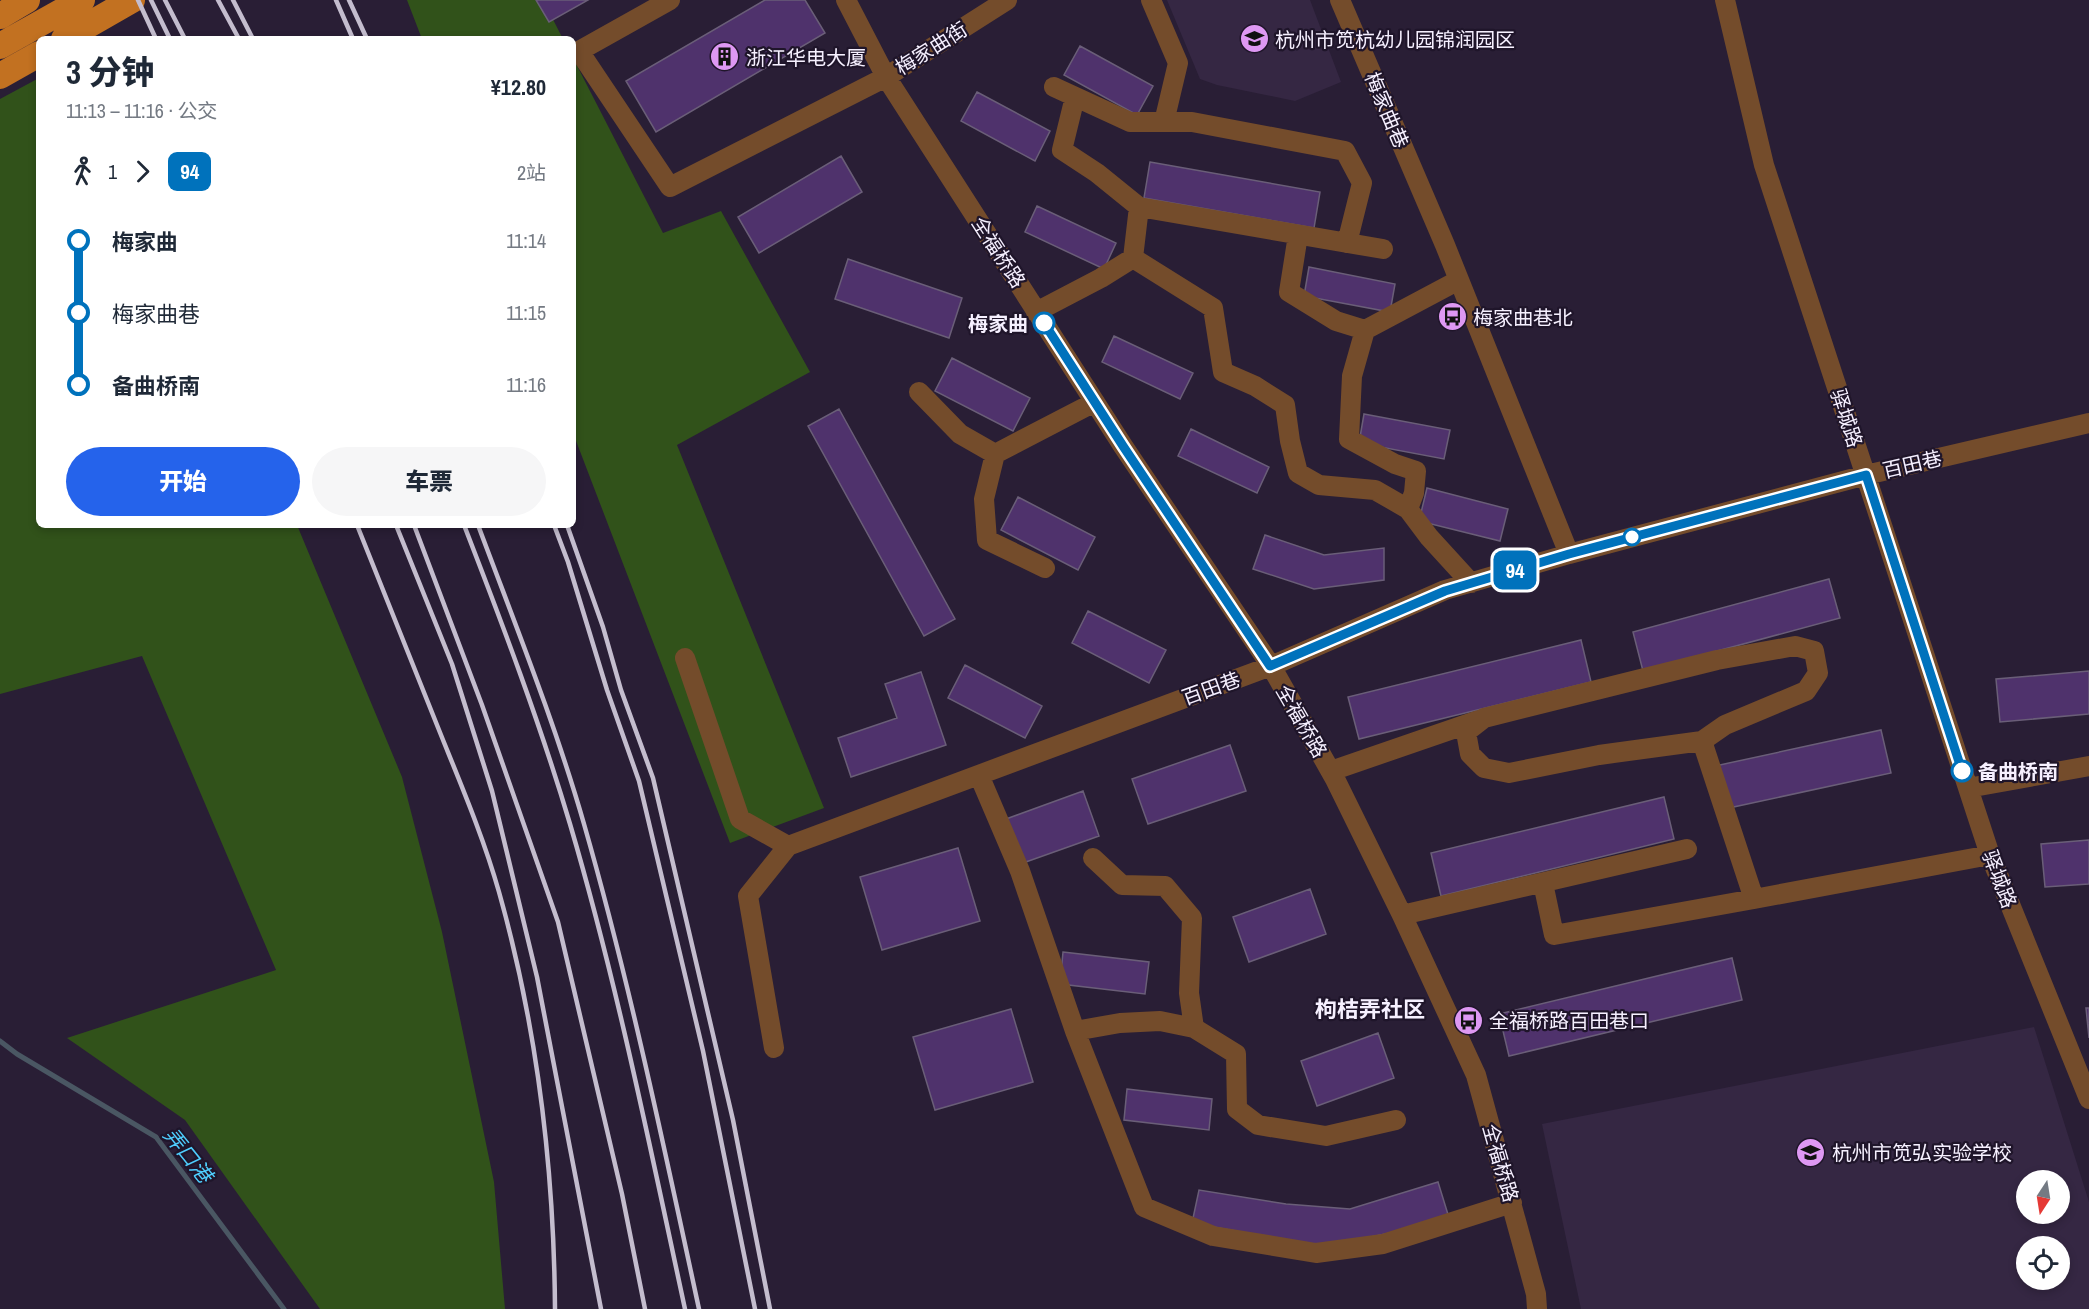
<!DOCTYPE html>
<html lang="zh">
<meta charset="utf-8">
<style>
:root{--surface:#fff;--page:#f6f6f7;--text:#1f2937;--muted:#747a83;--accent:#2563eb}
body{margin:0;font-family:"Archivo Narrow","Noto Sans SC",sans-serif;background:var(--page);color:var(--text);height:100vh;display:flex;flex-direction:column;font-size:22px;white-space:nowrap}
*{box-sizing:border-box;margin:0}
p{font-size:20px;color:var(--muted)}
.icon{flex:none;width:33px;height:33px;fill:none;stroke:currentColor;stroke-width:2;stroke-linecap:round;stroke-linejoin:round}
.map{position:relative;flex:1;overflow:hidden}
.side{position:absolute;left:36px;top:36px;width:540px;height:492px;display:flex;flex-direction:column;background:var(--surface);border-radius:9px;box-shadow:0 3px 9px #0003}
.side>*{flex:none}
.badge{padding:0 12px;border-radius:9px;font-size:21px;line-height:39px}
.needle{width:39px;rotate:192deg}
.tools{position:absolute;left:2016px;top:1170px;display:grid;gap:12px}
.tools a{display:grid;place-items:center;width:54px;height:54px;border-radius:50%;background:var(--surface);box-shadow:0 3px 9px #0003;font-size:30px}
.map>.badge{position:absolute;translate:-50% -50%;box-shadow:0 0 0 3px #fff}
.legs{display:flex;align-items:center;gap:9px;height:66px;padding:0 30px;font-size:20px}
.legs p{margin-inline-start:auto}
.headline{display:flex;align-items:center;justify-content:space-between;height:102px;padding:0 30px}
h1{font-size:33px;font-weight:800;line-height:45px}
.action{display:flex;gap:12px;margin-top:auto;padding:12px 30px}
.action a{flex:1;height:69px;border-radius:36px;background:var(--accent);color:#fff;font-size:24px;font-weight:800;line-height:69px;text-align:center}
.action a+a{background:var(--page);color:var(--text)}
ul{padding:0 30px;list-style:none}
li{display:flex;align-items:center;gap:21px;height:72px;font-size:22px}
li i{display:grid;place-items:center;width:9px;height:100%;margin:0 8px;background:currentColor}
li i::after{content:'';width:15px;height:15px;margin:-8px;border:4px solid;border-radius:50%;background:var(--surface)}
li p{margin-inline-start:auto}
li:first-child i{background:linear-gradient(#0000 50%,currentColor 0)}
li:last-child i{background:linear-gradient(currentColor 50%,#0000 0)}
.map>svg:first-child{display:block}
</style>
<div class="map">
<svg width="2089" height="1309" viewBox="0 0 2089 1309">
<rect width="100%" height="100%" fill="#291e35"/>
<path fill="#352743" fill-rule="evenodd" d="M 1167,0 L 1310,0 L 1341,82 L 1295,101 L 1217,85 L 1200,79 Z
M 2034,1027 L 2089,1202 L 2089,1309 L 1581,1309 L 1542,1124 ZM 2026,1180 L 2060,1180 L 2060,1214 L 2026,1214 ZM 2026,1246 L 2060,1246 L 2060,1280 L 2026,1280 Z"/>
<path fill="#31521a" d="M 407,0 L 543,0 L 563,39 L 422,39 Z
M 573,58 L 663,233 L 721,211 L 810,372 L 677,445 L 824,808 L 730,843 L 573,433 Z
M 39,78 L 39,525 L 297,525 L 402,777 L 442,932 L 494,1182 L 505,1309 L 320,1309 L 185,1120 L 67,1038 L 276,970 L 142,656 L 0,694 L 0,99 Z"/>
<g fill="none" stroke-linecap="round" stroke-linejoin="round">
<path stroke="#4a5763" stroke-width="5" d="M 0,1041 L 17,1054 L 156,1137 L 284,1309"/>
</g>
<path fill="#4f326c" stroke="#6a5e78" stroke-width="1.5" d="M 536,0 L 588,0 L 549,22 Z
M 765,0 L 805,0 L 825,33 L 656,132 L 626,81 Z
M 1080,46 L 1153,86 L 1137,115 L 1064,75 Z
M 977,92 L 1050,131 L 1035,161 L 961,121 Z
M 841,156 L 862,192 L 759,253 L 738,217 Z
M 1150,162 L 1320,192 L 1314,228 L 1144,198 Z
M 1037,206 L 1116,243 L 1104,269 L 1025,232 Z
M 848,259 L 962,298 L 949,338 L 835,299 Z
M 1309,267 L 1395,284 L 1390,312 L 1304,296 Z
M 1114,336 L 1193,373 L 1180,399 L 1102,362 Z
M 952,358 L 1030,398 L 1013,431 L 935,391 Z
M 839,409 L 955,619 L 924,636 L 808,426 Z
M 1364,414 L 1450,430 L 1444,459 L 1359,443 Z
M 1191,429 L 1269,467 L 1257,493 L 1178,456 Z
M 1427,488 L 1508,509 L 1500,541 L 1419,521 Z
M 1018,497 L 1095,537 L 1078,570 L 1001,530 Z
M 1265,535 L 1324,555 L 1384,548 L 1384,580 L 1314,589 L 1253,569 Z
M 1829,579 L 1840,618 L 1643,671 L 1633,632 Z
M 1088,611 L 1166,650 L 1149,683 L 1072,643 Z
M 1581,640 L 1591,682 L 1359,739 L 1348,697 Z
M 965,665 L 1042,706 L 1025,738 L 948,698 Z
M 2089,671 L 2089,714 L 2000,722 L 1996,679 Z
M 921,672 L 946,745 L 851,777 L 838,738 L 897,718 L 885,684 Z
M 1881,730 L 1891,773 L 1724,809 L 1715,766 Z
M 1230,745 L 1246,791 L 1148,824 L 1132,779 Z
M 1083,791 L 1099,836 L 1023,863 L 1006,819 Z
M 1664,797 L 1674,839 L 1441,896 L 1431,853 Z
M 2089,840 L 2089,884 L 2045,887 L 2041,844 Z
M 958,848 L 980,921 L 882,950 L 860,877 Z
M 1310,889 L 1326,934 L 1249,962 L 1233,917 Z
M 1063,952 L 1149,962 L 1145,994 L 1060,984 Z
M 1732,958 L 1742,1000 L 1509,1056 L 1499,1014 Z
M 2086,1008 L 2089,1008 L 2089,1038 Z
M 1011,1009 L 1033,1082 L 935,1110 L 913,1037 Z
M 1378,1033 L 1394,1078 L 1317,1106 L 1301,1061 Z
M 1127,1089 L 1212,1099 L 1209,1130 L 1124,1120 Z
M 1438,1182 L 1450,1221 L 1321,1247 L 1192,1223 L 1199,1190 L 1286,1204 L 1350,1209 Z"/>
<g fill="none" stroke-linecap="round" stroke-linejoin="round">
<path stroke="#744c2b" stroke-width="20" d="M 670,0 L 579,51 L 670,187 L 886,77 L 1007,0
M 846,0 L 886,77 L 1123,446 L 1271,666 L 1335,779 L 1402,915 L 1476,1075 L 1536,1294 L 1537,1309
M 1151,0 L 1178,63 L 1164,122
M 1340,0 L 1445,245 L 1569,554
M 1725,0 L 1764,165 L 1990,855 L 2089,1099
M 1054,87 L 1130,122 L 1192,122 L 1345,151 L 1362,183 L 1347,243
M 1075,97 L 1062,150 L 1097,173 L 1139,207 L 1383,249
M 1298,235 L 1289,292 L 1336,321 L 1365,330 L 1352,376 L 1349,439 L 1395,464 L 1416,471 L 1414,493 L 1408,509
M 1133,258 L 1139,207
M 1036,312 L 1101,278 L 1133,258 L 1213,308 L 1223,372 L 1255,386 L 1285,405 L 1290,441 L 1298,473 L 1319,485 L 1375,490 L 1408,509 L 1429,537 L 1471,583
M 1365,330 L 1459,280
M 919,392 L 960,434 L 995,454 L 984,499 L 987,540 L 1045,568
M 995,454 L 1095,402
M 685,658 L 740,819 L 788,846
M 1702,741 L 1725,725 L 1806,691 L 1818,673 L 1814,651 L 1795,646 L 1717,660 L 1484,718 L 1466,732 L 1470,754 L 1484,768 L 1509,773 L 1599,755 L 1702,741 L 1754,899 L 1990,855
M 1331,771 L 1479,720
M 979,775 L 1020,871 L 1075,1031 L 1144,1207 L 1213,1236 L 1316,1253 L 1383,1244 L 1512,1203
M 1968,788 L 2089,766
M 788,846 L 1271,666 L 1445,590 L 1569,554 L 1866,475 L 2089,423
M 1093,858 L 1122,885 L 1165,886 L 1192,918 L 1189,993 L 1194,1028 L 1236,1054 L 1237,1109 L 1258,1125 L 1326,1136 L 1396,1120
M 1543,883 L 1554,935 L 1754,899
M 1402,915 L 1687,849
M 1075,1031 L 1120,1023 L 1160,1021 L 1194,1028
M 774,1048 L 748,896 L 788,846"/>
<path stroke="#c27121" stroke-width="26" d="M 0,16 L 27,0
M 64,39 L 132,0
M 0,46 L 82,0
M 0,76 L 39,54"/>
<path stroke="#c4bdce" stroke-width="4.5" d="M 138,0 L 156,39
M 151,0 L 170,39
M 165,0 L 185,39
M 218,0 L 239,39
M 233,0 L 253,39
M 336,0 L 353,39
M 349,0 L 367,39
M 357,525 C 385,595 413,665 441,735 C 462,787 484,839 499,892 C 537,1027 554,1169 555,1309
M 396,525 L 452,664 L 492,791 L 537,977 L 601,1309
M 414,525 L 482,705 L 558,922 L 622,1194 L 645,1309
M 464,525 C 502,623 540,723 570,824 C 617,983 650,1147 685,1309
M 478,525 C 515,624 555,723 584,824 C 630,984 664,1147 699,1309
M 554,525 L 568,562 L 607,690 L 639,781 L 703,1051 L 755,1309
M 567,525 L 603,627 L 621,690 L 653,778 L 733,1120 L 770,1309"/>
</g>
<g fill="none" stroke-linecap="round" stroke-linejoin="round">
<defs>
<path id="line-1" d="M 1044,323 L 1123,446 L 1270,666 L 1445,591 L 1569,554 L 1866,475 L 1962,771"/>
</defs>
<use href="#line-1" stroke="#fff" stroke-width="14"/>
<use href="#line-1" stroke="#0072bc" stroke-width="9"/>
</g>
<defs>
<symbol id="school-disc" viewBox="-11 -11 22 22"><circle r="9.5" fill="#de98f3" stroke="#1f152a"/><path d="M0-5L7-2L0 1L-7-2ZM-4 1L0 2.5L4 1V4Q0 6-4 4Z" fill="#111"/></symbol>
<symbol id="building-disc" viewBox="-11 -11 22 22"><circle r="9.5" fill="#de98f3" stroke="#1f152a"/><path d="M-4-6H4V6H1V3H-1V6H-4ZM-2.5-4.3h1.7v1.8h-1.7ZM.8-4.3h1.7v1.8H.8ZM-2.5-1h1.7V.8h-1.7ZM.8-1h1.7V.8H.8Z" fill="#111"/></symbol>
<symbol id="bus-disc" viewBox="-11 -11 22 22"><circle r="9.5" fill="#de98f3" stroke="#1f152a"/><path d="M-5-6H5V4H4V6H2V4H-2V6H-4V4H-5ZM-3.5-4V0h7V-4ZM-3.5 1.2v1.5H-2V1.2ZM2 1.2v1.5H3.5V1.2Z" fill="#111"/></symbol>
</defs>
<g fill-rule="evenodd">
<use href="#school-disc" x="1238" y="22" width="33" height="33"/>
<use href="#building-disc" x="708" y="40" width="33" height="33"/>
<use href="#bus-disc" x="1436" y="300" width="33" height="33"/>
<use href="#bus-disc" x="1452" y="1004" width="33" height="33"/>
<use href="#school-disc" x="1794" y="1136" width="33" height="33"/>
</g>
<g fill="#fff" stroke="#0072bc" stroke-width="3">
<circle cx="1044" cy="323" r="10"/>
<circle cx="1632" cy="537" r="8"/>
<circle cx="1962" cy="771" r="10"/>
</g>
<g text-anchor="middle" dominant-baseline="central" stroke-width="4.5" stroke-linejoin="round" paint-order="stroke">
<g font-size="20" fill="#f6f0ff" stroke="#1f152a" text-anchor="start">
<text x="1275" y="39">杭州市笕杭幼儿园锦润园区</text>
<text x="746" y="57">浙江华电大厦</text>
<text x="1473" y="317">梅家曲巷北</text>
<text x="1489" y="1020">全福桥路百田巷口</text>
<text x="1832" y="1152">杭州市笕弘实验学校</text>
</g>
<g font-size="20" fill="#f6f0ff" stroke="#1f152a">
<text transform="translate(931 48) rotate(-32)">梅家曲街</text>
<text transform="translate(1387 110) rotate(67)">梅家曲巷</text>
<text transform="translate(999 252) rotate(57)">全福桥路</text>
<text transform="translate(1847 418) rotate(72)">驿城路</text>
<text transform="translate(1912 464) rotate(-13)">百田巷</text>
<text transform="translate(1211 688) rotate(-20)">百田巷</text>
<text transform="translate(1302 721) rotate(60)">全福桥路</text>
<text transform="translate(2000 879) rotate(69)">驿城路</text>
<text transform="translate(1501 1163) rotate(74)">全福桥路</text>
</g>
<g font-size="20" font-weight="bold" fill="#f6f0ff" stroke="#1f152a" text-anchor="end">
<text x="1028" y="323">梅家曲</text>
<text x="1978" y="771" text-anchor="start">备曲桥南</text>
</g>
<g font-size="21" font-style="italic" fill="#4fcefe" stroke="#1f152a">
<text transform="translate(188 1155) rotate(51)">弄口港</text>
</g>
<g font-size="22" font-weight="bold" fill="#f6f0ff" stroke="#1f152a">
<text x="1370" y="1009">枸桔弄社区</text>
</g>
</g>
</svg>
<div class="tools">
<a><svg class="needle" viewBox="-14 -14 28 28"><path d="M0-13l5 13h-10z" fill="#e53935"/><path d="M0 13l5-13h-10z" fill="#747a83"/></svg></a>
<a><svg class="icon" aria-label="locate" viewBox="0 0 24 24"><circle cx="12" cy="12" r="6"/><path d="M12 2v4M12 18v4M2 12h4M18 12h4"/></svg></a>
</div>
<b class="badge" style="left:1515px;top:570px;background:#0072bc;color:#fff">94</b>
<section class="side">
<div class="headline"><div><h1>3 分钟</h1><p>11:13 – 11:16 · 公交</p></div><b>¥12.80</b></div>
<div class="legs"><svg class="icon" aria-label="walk" viewBox="0 0 24 24"><circle cx="13" cy="4" r="2"/><path d="M13 8l-2 6 4 7M11 14l-3 7M7 12l3-4h3l4 4"/></svg>1<svg class="icon" aria-label="forward" viewBox="0 0 24 24"><path d="M9 5l7 7-7 7"/></svg><b class="badge" style="background:#0072bc;color:#fff">94</b><p>2站</p></div>
<ul>
<li><i style="color:#0072bc"></i><b>梅家曲</b><p>11:14</p></li>
<li><i style="color:#0072bc"></i><span>梅家曲巷</span><p>11:15</p></li>
<li><i style="color:#0072bc"></i><b>备曲桥南</b><p>11:16</p></li>
</ul>
<div class="action"><a>开始</a><a>车票</a></div>
</section>
</div>
